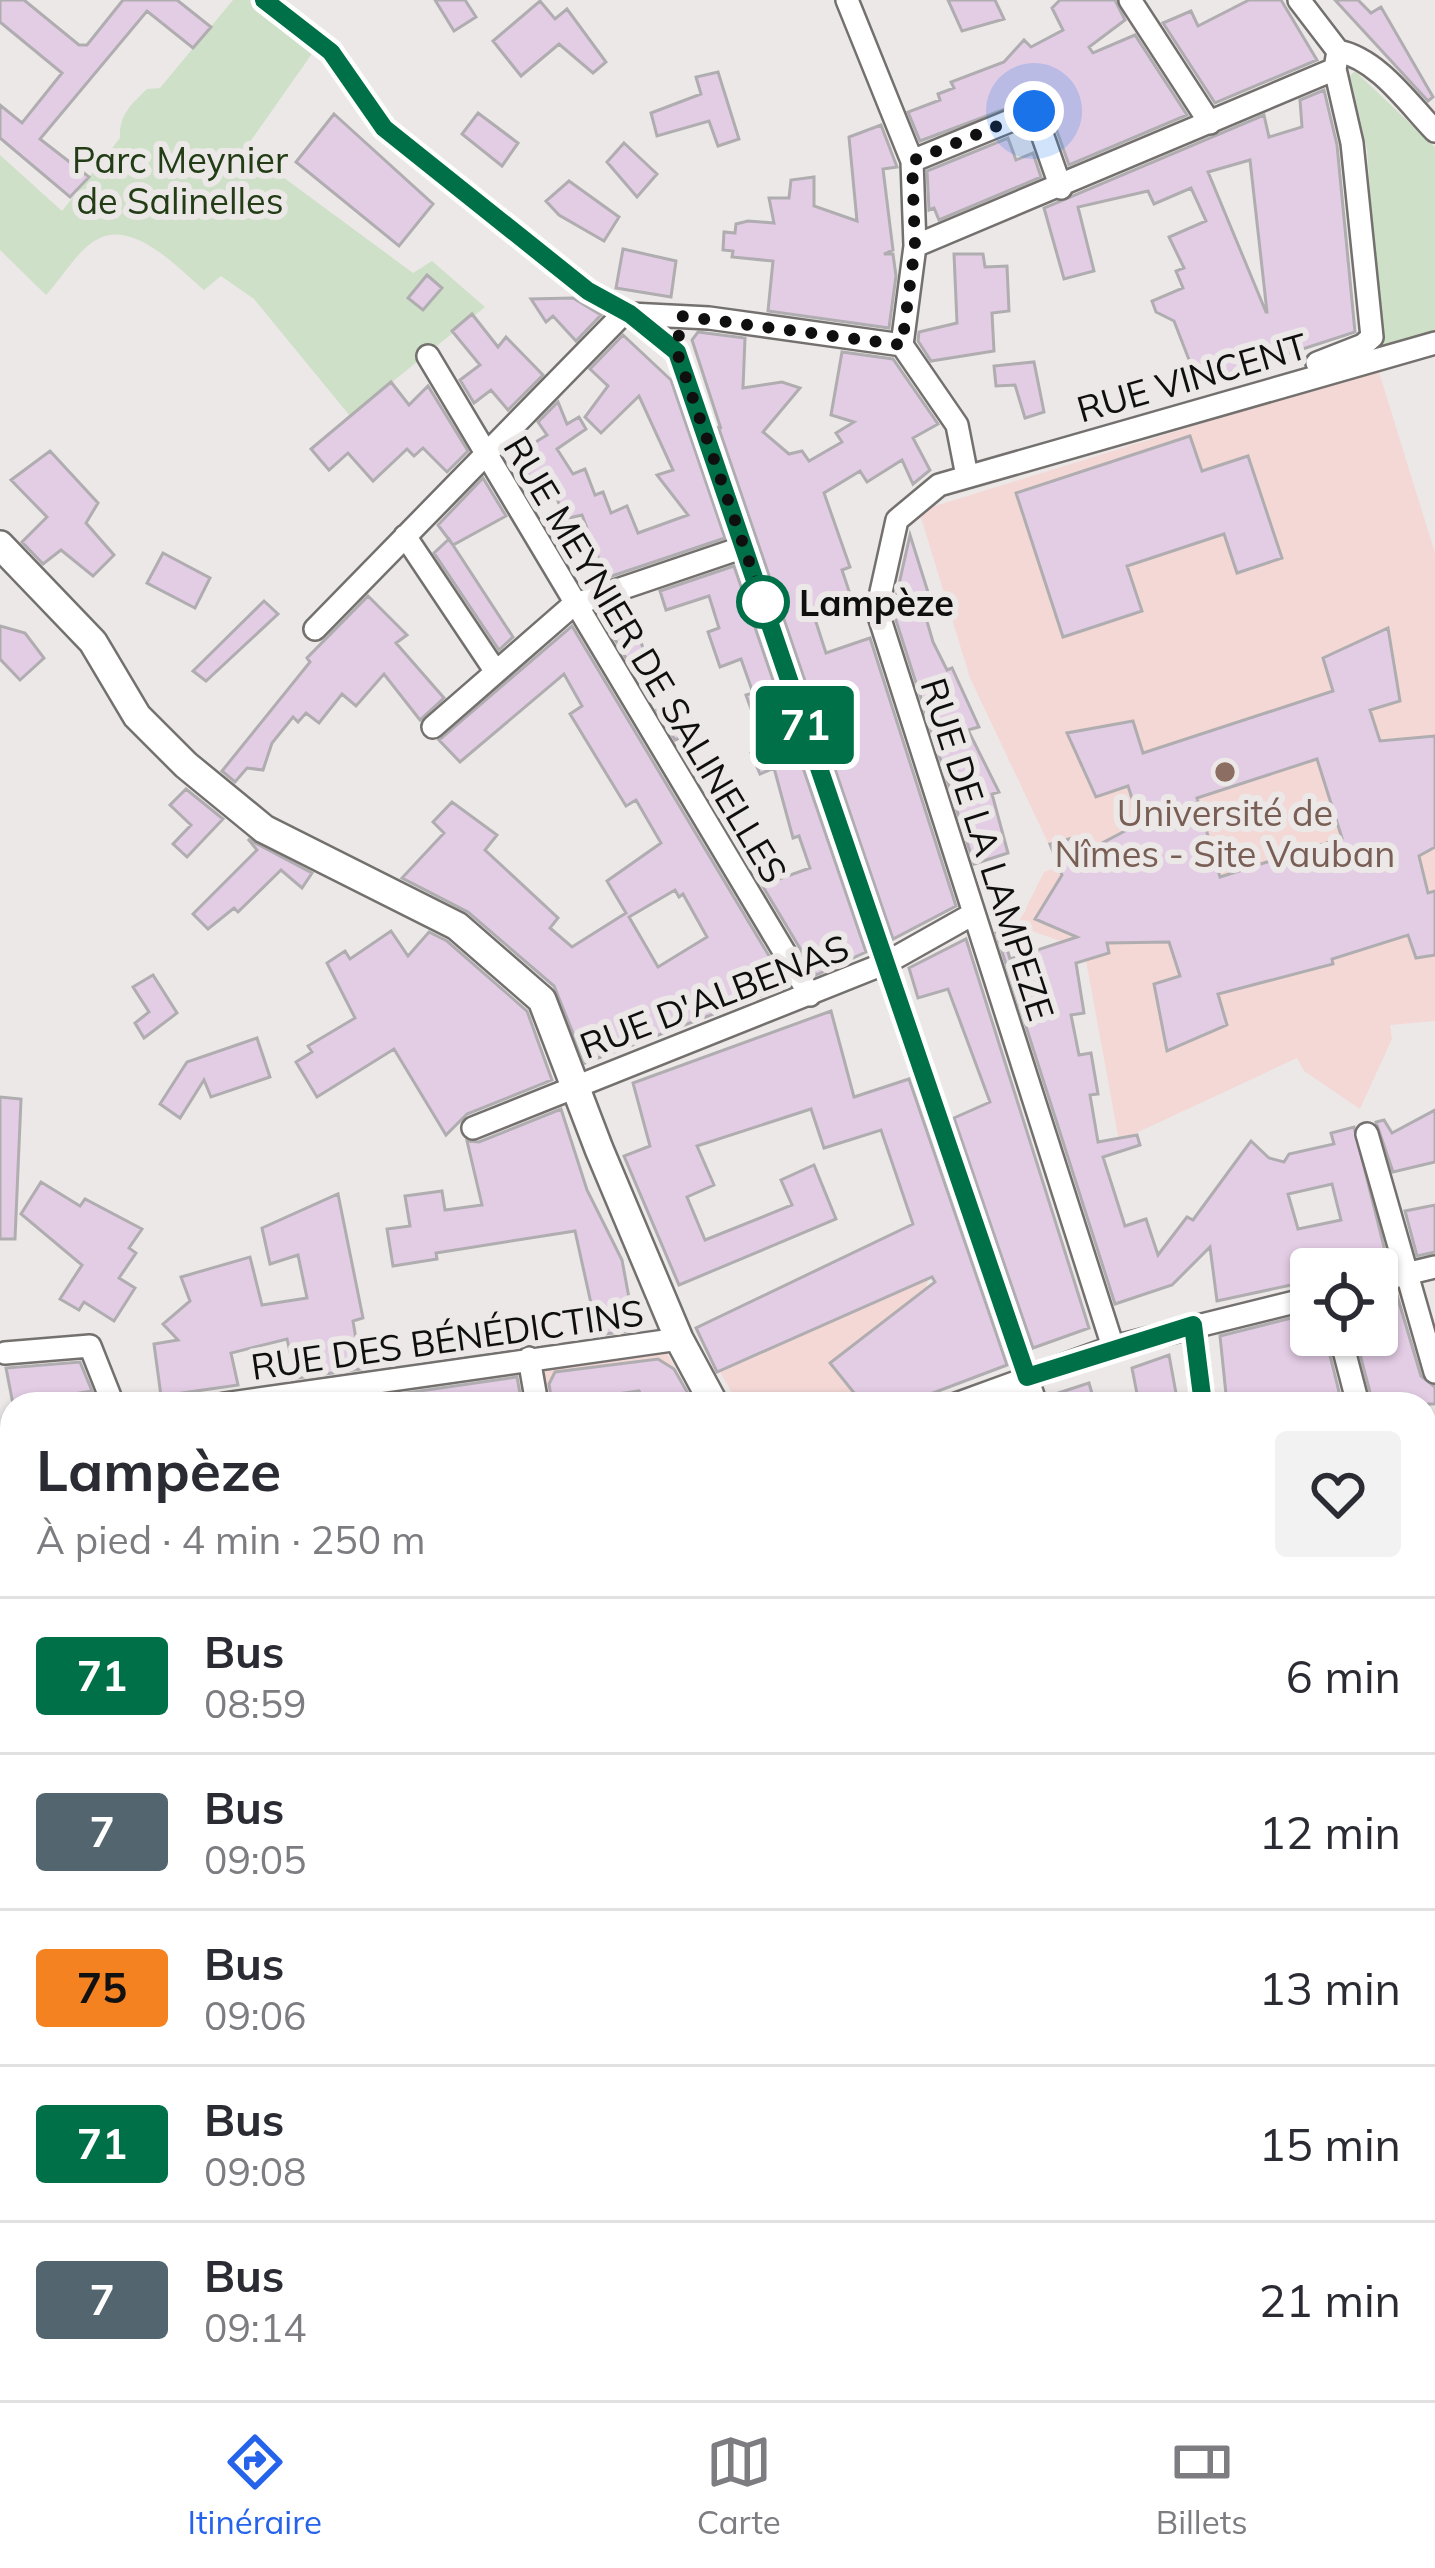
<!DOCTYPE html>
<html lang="fr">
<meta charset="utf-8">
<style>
:root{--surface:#fff;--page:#f2f2f3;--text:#2b2b33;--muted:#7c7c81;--line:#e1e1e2;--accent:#2563eb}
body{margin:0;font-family:Mulish,sans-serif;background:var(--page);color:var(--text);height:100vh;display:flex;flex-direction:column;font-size:45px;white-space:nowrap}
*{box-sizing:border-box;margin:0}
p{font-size:39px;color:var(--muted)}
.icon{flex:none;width:66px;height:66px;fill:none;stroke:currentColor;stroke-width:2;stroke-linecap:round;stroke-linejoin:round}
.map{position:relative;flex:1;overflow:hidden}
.sheet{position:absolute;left:0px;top:1392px;width:1437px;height:1008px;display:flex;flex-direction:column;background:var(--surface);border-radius:36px 36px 0 0;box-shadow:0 3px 9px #0004}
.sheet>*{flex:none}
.badge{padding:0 24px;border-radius:9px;font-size:42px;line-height:78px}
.tools{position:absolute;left:1290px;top:1248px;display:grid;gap:24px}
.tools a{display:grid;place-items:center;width:108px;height:108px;border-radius:12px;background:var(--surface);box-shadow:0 3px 9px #0004;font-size:60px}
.you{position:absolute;width:60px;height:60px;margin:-30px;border:9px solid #fff;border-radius:50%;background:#1a73e8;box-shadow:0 0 0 18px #1a73e833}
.map>.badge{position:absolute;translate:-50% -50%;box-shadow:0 0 0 6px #fff}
.round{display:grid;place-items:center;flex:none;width:126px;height:126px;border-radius:12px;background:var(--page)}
.head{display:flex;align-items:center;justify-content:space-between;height:204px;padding:0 36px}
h1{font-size:57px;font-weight:700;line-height:90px}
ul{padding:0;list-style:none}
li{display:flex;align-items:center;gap:36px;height:156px;padding:0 36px;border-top:3px solid var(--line)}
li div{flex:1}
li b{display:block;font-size:45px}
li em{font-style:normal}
li .badge{min-width:132px;font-weight:700;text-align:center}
.tabs{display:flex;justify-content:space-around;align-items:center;height:168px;border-top:3px solid var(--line);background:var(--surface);font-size:33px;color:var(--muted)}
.tabs a{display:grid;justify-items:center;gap:6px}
.tabs .on{color:var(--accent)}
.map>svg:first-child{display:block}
</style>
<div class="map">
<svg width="1435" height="2400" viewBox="0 0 1435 2400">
<rect width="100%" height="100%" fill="#ece8e7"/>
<path fill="#f3d8d6" d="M 1378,369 L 1435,553 L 1435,1021 L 1390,1025 L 1392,1039 L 1360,1109 L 1304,1071 L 1297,1058 L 1119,1141 L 1083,944 L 1072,945 L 1017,926 L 1044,872 L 1059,866 L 970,678 L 919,511 Z
M 903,1229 L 929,1278 L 926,1286 L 934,1289 L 904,1404 L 738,1404 L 696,1328 L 774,1290 L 776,1295 L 791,1289 L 789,1283 L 855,1252 L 857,1257 Z
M 663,1346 L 683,1383 L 642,1404 L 540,1404 L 533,1364 Z"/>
<path fill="#cee0c7" d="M 233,0 L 253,0 L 316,48 L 245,149 L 413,273 L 432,261 L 485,307 L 350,416 L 254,299 L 221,276 L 204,290 C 180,270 134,219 98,239 C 79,248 61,279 46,295 L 0,250 L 0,155 L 62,211 L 120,138 C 119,114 131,105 147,89 L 160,88 Z
M 1355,71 L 1435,147 L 1435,337 L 1381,348 L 1367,149 L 1350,76 Z
M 0,1644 L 12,1662 L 12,1748 L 0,1750 Z"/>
<path fill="#e3cde5" stroke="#b0adb0" stroke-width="3" fill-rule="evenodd" d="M 0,0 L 24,0 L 79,45 L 87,45 L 123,0 L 177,0 L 211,27 L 193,48 L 147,11 L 40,139 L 89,177 L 70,197 L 0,138 L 0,105 L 22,123 L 62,73 L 0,22 Z
M 435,0 L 465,0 L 476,17 L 454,31 Z
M 948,0 L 995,0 L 1004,19 L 962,31 Z
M 1060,0 L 1115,0 L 1125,20 L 1089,47 L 1093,53 L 1135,35 L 1187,115 L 1069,165 L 1048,106 L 1037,97 L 920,141 L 908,112 L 940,100 L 938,94 L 954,88 L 951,82 L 1004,62 L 1024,40 L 1031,47 L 1063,30 L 1052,8 Z
M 1249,0 L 1281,0 L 1317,60 L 1215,103 L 1163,23 L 1191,11 L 1198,26 Z
M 1335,0 L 1358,0 L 1371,13 L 1381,7 L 1433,97 L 1428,101 Z
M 540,1 L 555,19 L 567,9 L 606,62 L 593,73 L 559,44 L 521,76 L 493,41 Z
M 718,72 L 739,139 L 718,146 L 709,121 L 657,136 L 651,113 L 701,94 L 696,77 Z
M 1324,90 L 1337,145 L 1355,332 L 1198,383 L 1174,321 L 1156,312 L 1152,301 L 1183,288 L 1176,271 L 1184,268 L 1169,237 L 1206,221 L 1191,188 L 1154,204 L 1148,191 L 1078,207 L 1094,271 L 1064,279 L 1044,208 L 1264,115 L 1269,137 L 1302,127 L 1300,100 ZM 1250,160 L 1267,312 L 1266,312 L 1208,172 Z
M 478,113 L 518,143 L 502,166 L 462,134 Z
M 334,114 L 433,204 L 399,246 L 296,162 Z
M 881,125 L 897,167 L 883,169 L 893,250 L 884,254 L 893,254 L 896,276 L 889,328 L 768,311 L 773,261 L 732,257 L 733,251 L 723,250 L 724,232 L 735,233 L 736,224 L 748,221 L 774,223 L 769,198 L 789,198 L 791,180 L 814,177 L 814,206 L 857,221 L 849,137 Z
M 1008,138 L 1016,160 L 1033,153 L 1041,177 L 939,220 L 934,208 L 929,210 L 927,171 Z
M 624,143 L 657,174 L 637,197 L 607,162 Z
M 569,181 L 619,217 L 604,241 L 559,215 L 546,201 Z
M 623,249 L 676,261 L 671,297 L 616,288 Z
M 954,254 L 983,254 L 985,267 L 1007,266 L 1009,311 L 992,313 L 994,351 L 931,361 L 918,341 L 919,332 L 957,323 Z
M 427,275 L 442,288 L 423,310 L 408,298 Z
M 573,298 L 601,315 L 576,341 L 553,316 L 546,322 L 531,299 Z
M 472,314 L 498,347 L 506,337 L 543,375 L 508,410 L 491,390 L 474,403 L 460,380 L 480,365 L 452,331 Z
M 698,332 L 745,338 L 743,388 L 782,382 L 800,388 L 763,432 L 789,454 L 802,451 L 809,461 L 842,442 L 836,433 L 854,422 L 831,415 L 842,352 L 893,359 L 938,424 L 913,438 L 930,470 L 913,484 L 902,460 L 867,482 L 860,471 L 824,493 L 850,567 L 842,570 L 853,603 L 814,616 L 826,653 L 870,638 L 956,906 L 893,939 L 718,426 L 721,429 L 692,340 Z
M 623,335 L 671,380 L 725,538 L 606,578 L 582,515 L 565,519 L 546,471 L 531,479 L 516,454 L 547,435 L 538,422 L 558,402 L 567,424 L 579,417 L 586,429 L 557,449 L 573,474 L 585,469 L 595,495 L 603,492 L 611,513 L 627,506 L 638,533 L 688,515 L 657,475 L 673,470 L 639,396 L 601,433 L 585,417 L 608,386 L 590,369 Z
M 1034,362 L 1044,412 L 1025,418 L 1015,385 L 996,386 L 994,366 Z
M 391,382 L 409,405 L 428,386 L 468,451 L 447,472 L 423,448 L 414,456 L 407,449 L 373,481 L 348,453 L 329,470 L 311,449 Z
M 1190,436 L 1202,471 L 1248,456 L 1282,558 L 1237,573 L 1224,534 L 1127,566 L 1142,611 L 1063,637 L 1016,493 Z
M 50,451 L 98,503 L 86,523 L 114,555 L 93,576 L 61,550 L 43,564 L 22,542 L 47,517 L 11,480 Z
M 483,478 L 506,516 L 453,545 L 438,525 Z
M 910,535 L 933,608 L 924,611 L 933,642 L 947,670 L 952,668 L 979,727 L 968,730 L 999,792 L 992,794 L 1008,853 L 974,864 L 893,611 Z
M 449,539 L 513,637 L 499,650 L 434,553 Z
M 163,553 L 210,578 L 195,608 L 147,583 Z
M 734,566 L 866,952 L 816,975 L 762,885 L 810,868 L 799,836 L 793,838 L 774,768 L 760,774 L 751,753 L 765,748 L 746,695 L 753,693 L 741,659 L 720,667 L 708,632 L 719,628 L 709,596 L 666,610 L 660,591 Z
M 368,596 L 407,635 L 396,643 L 444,698 L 420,720 L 384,674 L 356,706 L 342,694 L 319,723 L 306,713 L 298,722 L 293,717 L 272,743 L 263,770 L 247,768 L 235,782 L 222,771 L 310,662 L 307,658 Z
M 264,601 L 278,614 L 206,681 L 193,671 Z
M 626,603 L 645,653 L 627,660 L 599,612 Z
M 0,626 L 25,633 L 44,658 L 20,680 L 0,659 Z
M 572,626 L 787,986 L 585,1063 L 554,986 L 468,912 L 402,878 L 444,833 L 433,822 L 452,802 L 497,835 L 485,850 L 558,918 L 550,928 L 572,947 L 626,913 L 607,881 L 661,843 L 636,800 L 626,806 L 570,714 L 582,706 L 564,674 L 460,762 L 439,740 ZM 675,890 L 679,897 L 683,894 L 707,937 L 658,967 L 629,917 Z
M 1388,628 L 1400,701 L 1370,710 L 1380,741 L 1435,736 L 1435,847 L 1419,856 L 1428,893 L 1435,891 L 1435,955 L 1416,958 L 1408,935 L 1332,959 L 1333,964 L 1218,994 L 1227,1025 L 1167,1051 L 1154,984 L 1180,976 L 1169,942 L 1107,943 L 1109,953 L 1076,963 L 1084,1013 L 1071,1015 L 1079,1055 L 1091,1053 L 1098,1094 L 1090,1095 L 1098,1142 L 1137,1135 L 1140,1145 L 1103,1157 L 1125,1226 L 1146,1219 L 1158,1255 L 1187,1217 L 1193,1220 L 1251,1141 L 1269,1158 L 1284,1162 L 1289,1154 L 1334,1144 L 1331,1133 L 1354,1127 L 1386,1255 L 1348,1263 L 1345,1252 L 1299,1261 L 1305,1282 L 1217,1301 L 1210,1247 L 1172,1285 L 1115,1304 L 996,933 L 1002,931 L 1010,959 L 1077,937 L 1035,919 L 1062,875 L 1050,844 L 1076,837 L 1081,854 L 1140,823 L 1128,786 L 1096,797 L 1067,733 L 1133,721 L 1143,753 L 1333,691 L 1323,658 ZM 1317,759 L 1342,838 L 1220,877 L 1197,798 ZM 1332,1184 L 1341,1220 L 1298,1229 L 1288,1194 Z
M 684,700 L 696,731 L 675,740 L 657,710 Z
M 186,789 L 223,819 L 187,857 L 173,844 L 191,825 L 170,805 Z
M 248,839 L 312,873 L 302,888 L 281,870 L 238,912 L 234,908 L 208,929 L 193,914 L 257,850 Z
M 391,931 L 408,956 L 429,932 L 447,941 L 527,1011 L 552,1080 L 467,1114 L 446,1135 L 394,1049 L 317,1097 L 296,1062 L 312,1052 L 308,1046 L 355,1018 L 327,963 L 345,951 L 350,959 Z
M 966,939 L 1089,1328 L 1033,1348 L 954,1118 L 990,1102 L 948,989 L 918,998 L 909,968 Z
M 153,975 L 177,1013 L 144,1038 L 135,1023 L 149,1012 L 133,987 Z
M 831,1011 L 854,1097 L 909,1079 L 1007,1365 L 904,1404 L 863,1404 L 830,1363 L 935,1282 L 932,1277 L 717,1372 L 696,1328 L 913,1224 L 881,1130 L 824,1148 L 811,1109 L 697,1146 L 714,1185 L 687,1197 L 705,1240 L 792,1205 L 781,1180 L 814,1165 L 836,1219 L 679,1285 L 624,1156 L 650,1146 L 633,1083 Z
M 257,1038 L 270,1077 L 211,1097 L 204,1080 L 180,1118 L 160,1104 L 187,1062 Z
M 0,1097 L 21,1099 L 15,1239 L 0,1239 Z
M 561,1109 L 587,1190 L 622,1260 L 635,1330 L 598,1335 L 575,1231 L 436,1253 L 437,1259 L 393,1266 L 387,1229 L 410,1226 L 405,1196 L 442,1191 L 445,1210 L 482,1205 L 467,1141 L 479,1142 Z
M 1435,1110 L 1435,1162 L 1393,1172 L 1376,1122 L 1384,1120 L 1392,1133 Z
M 41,1182 L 80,1206 L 85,1199 L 142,1229 L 129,1248 L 136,1253 L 119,1278 L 135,1288 L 114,1321 L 84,1302 L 79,1310 L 60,1299 L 82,1265 L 21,1214 Z
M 338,1194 L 363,1318 L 353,1321 L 361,1369 L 296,1378 L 287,1339 L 231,1353 L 238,1385 L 161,1396 L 154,1344 L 178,1340 L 163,1324 L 190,1301 L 181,1277 L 250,1257 L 262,1305 L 307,1298 L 298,1255 L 270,1264 L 262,1228 Z
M 1435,1205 L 1435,1252 L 1417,1256 L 1405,1211 Z
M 1396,1292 L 1421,1376 L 1435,1387 L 1435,1404 L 1373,1404 L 1355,1335 L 1377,1335 L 1377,1296 Z
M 1311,1313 L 1311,1335 L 1325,1335 L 1342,1404 L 1227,1404 L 1220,1336 Z
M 1169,1355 L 1178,1404 L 1139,1404 L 1132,1368 Z
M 658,1359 L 674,1369 L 694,1404 L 646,1404 L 639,1391 L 582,1399 L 583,1404 L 552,1404 L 549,1384 L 555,1372 Z
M 80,1362 L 92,1391 L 13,1404 L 6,1368 Z
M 517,1377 L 522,1404 L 491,1404 L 489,1394 L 455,1398 L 456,1404 L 330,1404 Z
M 1089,1383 L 1095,1404 L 1051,1404 L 1049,1396 Z"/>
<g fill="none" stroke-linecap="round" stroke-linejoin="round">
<defs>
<path id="pedestrian" d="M 1425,1982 L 1435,2004
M 1425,2039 L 1435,2034
M 1425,2176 L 1435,2174
M 671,2388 L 674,2400
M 1147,2388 L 1149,2400
M 1361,2388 L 1367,2400"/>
<path id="minor" d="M 264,0 L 331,52 L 384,128 L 588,291 L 630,314 L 677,352 L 1036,1404
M 847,0 L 912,161 L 915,246 L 902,345 L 957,425 L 967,476
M 1130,0 L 1210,123
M 1299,0 L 1338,51 C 1378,59 1408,103 1435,131
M 912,161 L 1034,111 L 1061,188
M 915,246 L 1335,69 L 1338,51
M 630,314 L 709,318 L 902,345
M 428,356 L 810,995
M 1317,363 L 1363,345 L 1372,337 L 1352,143 L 1335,69
M 405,536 L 496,672
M 315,629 L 624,313
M 433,727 L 573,605 L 744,547
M 473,1128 L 886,963 L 973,914
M 1367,1134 L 1435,1372
M 1377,1281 L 1435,1267
M 1193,1325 L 1203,1404
M 1340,1335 L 1358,1404
M 1113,1347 L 877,610 L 897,520 L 939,485 L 1435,343
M 5,1353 L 90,1346 L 113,1404
M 529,1358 L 537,1404
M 224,1404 L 679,1339
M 956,1404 L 1113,1347 L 1311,1298
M 1425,1594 L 1435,1593
M 1425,1619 L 1435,1617
M 0,1627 L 12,1645
M 1425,1806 L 1435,1804
M 0,1808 L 12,1805
M 0,1904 L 12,1902
M 1425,1917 L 1435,1913
M 0,2119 L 12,2117
M 1425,2256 L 1435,2254"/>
<path id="tertiary" d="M 0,545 L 93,642 L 137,716 L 186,765 L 264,829 L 457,926 L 542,1000 L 599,1149 L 679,1339 L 714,1404
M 1425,1659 L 1435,1657
M 0,2216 L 12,2214
M 0,2381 L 12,2356
M 495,2388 L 520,2400
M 872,2388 L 875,2400
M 775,2400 L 825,2388"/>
</defs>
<use href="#pedestrian" stroke="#73706e" stroke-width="21"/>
<use href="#minor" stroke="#73706e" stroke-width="26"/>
<use href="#tertiary" stroke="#73706e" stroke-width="32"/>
<use href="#pedestrian" stroke="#fff" stroke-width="16"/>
<use href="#minor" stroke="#fff" stroke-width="21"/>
<use href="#tertiary" stroke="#fff" stroke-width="27"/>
</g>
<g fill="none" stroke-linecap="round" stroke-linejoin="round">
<defs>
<path id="line" d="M 264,0 L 331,52 L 384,128 L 588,291 L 630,314 L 677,352 L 1027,1377 L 1193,1325 L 1203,1404"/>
</defs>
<use href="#line" stroke="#fff" stroke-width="27"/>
<use href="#line" stroke="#007049" stroke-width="18"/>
<path stroke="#100f0f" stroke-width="12" stroke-dasharray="0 21.6" d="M 763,602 L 677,352 L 681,316 L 902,345 L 915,246 L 912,161 L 1034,111"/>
</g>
<circle fill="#fff" stroke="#007049" stroke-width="6" cx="763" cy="602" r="24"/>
<circle fill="#8d6e63" stroke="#ece8e7" stroke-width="4.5" cx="1225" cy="772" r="12"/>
<g text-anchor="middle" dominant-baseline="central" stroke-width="12" stroke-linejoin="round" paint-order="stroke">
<g font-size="36" fill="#223c16" stroke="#ece8e7">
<text x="180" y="159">Parc Meynier<tspan x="180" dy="41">de Salinelles</tspan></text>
</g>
<g font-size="36" fill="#100f0f" stroke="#ece8e7">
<text transform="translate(1192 377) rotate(-16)">RUE VINCENT</text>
<text transform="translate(646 659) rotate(59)">RUE MEYNIER DE SALINELLES</text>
<text transform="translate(988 849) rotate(72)">RUE DE LA LAMPEZE</text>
<text transform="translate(714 996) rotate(-21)">RUE D'ALBENAS</text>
<text transform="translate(447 1339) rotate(-8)">RUE DES BÉNÉDICTINS</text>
</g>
<g font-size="36" font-weight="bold" fill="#100f0f" stroke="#ece8e7" text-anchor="start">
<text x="799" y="602">Lampèze</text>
</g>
<g font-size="36" fill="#785e54" stroke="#ece8e7">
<text x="1225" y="812">Université de<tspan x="1225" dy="41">Nîmes - Site Vauban</tspan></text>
</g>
</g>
</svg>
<div class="tools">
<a><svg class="icon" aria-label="locate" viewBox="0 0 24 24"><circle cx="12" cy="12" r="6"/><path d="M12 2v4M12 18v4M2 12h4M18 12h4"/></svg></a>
</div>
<div class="you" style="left:1034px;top:111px"></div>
<b class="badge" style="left:805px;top:725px;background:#007049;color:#fff">71</b>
<section class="sheet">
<div class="head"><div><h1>Lampèze</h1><p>À pied · 4 min · 250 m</p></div><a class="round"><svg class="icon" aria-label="heart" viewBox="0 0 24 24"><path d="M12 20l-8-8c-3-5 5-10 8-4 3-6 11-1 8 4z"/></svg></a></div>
<ul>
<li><span class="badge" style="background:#007049;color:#fff">71</span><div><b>Bus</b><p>08:59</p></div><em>6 min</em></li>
<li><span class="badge" style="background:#53656e;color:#fff">7</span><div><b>Bus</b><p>09:05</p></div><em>12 min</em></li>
<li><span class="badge" style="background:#f58220;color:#111">75</span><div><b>Bus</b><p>09:06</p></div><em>13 min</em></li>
<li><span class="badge" style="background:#007049;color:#fff">71</span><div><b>Bus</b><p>09:08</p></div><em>15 min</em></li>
<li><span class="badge" style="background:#53656e;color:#fff">7</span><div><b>Bus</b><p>09:14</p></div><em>21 min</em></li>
</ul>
</section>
</div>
<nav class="tabs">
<a class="on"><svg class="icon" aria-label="directions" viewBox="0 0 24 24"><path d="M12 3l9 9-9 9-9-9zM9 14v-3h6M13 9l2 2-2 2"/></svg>Itinéraire</a>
<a><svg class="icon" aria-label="map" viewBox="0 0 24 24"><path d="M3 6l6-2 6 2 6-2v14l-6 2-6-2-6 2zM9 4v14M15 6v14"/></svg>Carte</a>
<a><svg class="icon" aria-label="tickets" viewBox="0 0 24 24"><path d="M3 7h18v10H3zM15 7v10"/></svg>Billets</a>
</nav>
